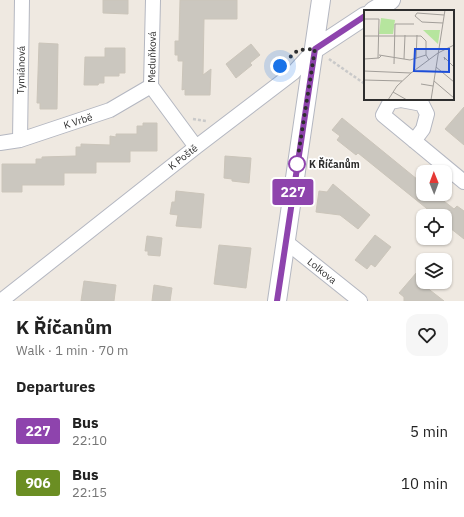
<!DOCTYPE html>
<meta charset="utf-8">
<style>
:root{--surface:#fff;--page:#f6f6f6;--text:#222;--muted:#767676}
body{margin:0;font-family:"IBM Plex Sans",sans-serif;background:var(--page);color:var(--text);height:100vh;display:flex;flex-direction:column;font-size:15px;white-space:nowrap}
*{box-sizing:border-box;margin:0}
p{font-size:13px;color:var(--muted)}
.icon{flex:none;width:22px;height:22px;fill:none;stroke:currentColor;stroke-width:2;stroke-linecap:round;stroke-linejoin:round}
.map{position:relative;height:301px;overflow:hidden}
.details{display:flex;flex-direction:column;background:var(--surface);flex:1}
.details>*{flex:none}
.badge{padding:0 8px;border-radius:3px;font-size:14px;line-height:26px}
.needle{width:26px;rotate:359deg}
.tools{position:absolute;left:416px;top:165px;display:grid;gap:8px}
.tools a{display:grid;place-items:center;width:36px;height:36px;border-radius:8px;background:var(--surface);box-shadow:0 1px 3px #0004;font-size:20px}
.you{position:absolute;width:20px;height:20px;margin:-10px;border:3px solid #fff;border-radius:50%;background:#1a73e8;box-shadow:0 0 0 6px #1a73e833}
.map>.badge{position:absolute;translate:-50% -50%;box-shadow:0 0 0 2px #fff}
h2{padding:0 16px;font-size:15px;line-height:36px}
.round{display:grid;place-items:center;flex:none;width:42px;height:42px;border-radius:12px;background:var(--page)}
.overview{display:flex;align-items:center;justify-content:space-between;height:68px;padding:0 16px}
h1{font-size:19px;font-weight:800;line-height:30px}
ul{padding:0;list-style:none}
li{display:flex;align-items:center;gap:12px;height:52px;padding:0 16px}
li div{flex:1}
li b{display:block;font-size:15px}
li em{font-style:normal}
li .badge{min-width:44px;font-weight:700;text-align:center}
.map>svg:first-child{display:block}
</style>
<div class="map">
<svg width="464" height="301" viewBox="0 0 464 301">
<rect width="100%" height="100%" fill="#efe9e1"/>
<path fill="#cbc7bf" stroke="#cbc5ba" d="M 103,0 L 128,0 L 128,14 L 103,13 Z
M 180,0 L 237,0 L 237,19 L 204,19 L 203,75 L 211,69 L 210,95 L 185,95 L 185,89 L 182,90 L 183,61 L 178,61 L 178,55 L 175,55 L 175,41 L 179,41 Z
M 39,43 L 58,44 L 57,109 L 40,109 L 40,103 L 37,103 Z
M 251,44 L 260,55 L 250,63 L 252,65 L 236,78 L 226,64 Z
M 105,48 L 125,48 L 125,73 L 119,73 L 119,76 L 104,76 L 104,83 L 99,83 L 98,85 L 84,85 L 85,57 L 105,57 Z
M 464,107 L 464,145 L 445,129 Z
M 342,118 L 423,184 L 423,194 L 435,194 L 454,209 L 457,206 L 464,211 L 464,239 L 445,224 L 445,216 L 436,216 L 358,153 L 356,155 L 337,140 L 340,136 L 332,130 Z
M 143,123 L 157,123 L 157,151 L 130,151 L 130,162 L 96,162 L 96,173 L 64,173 L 64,185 L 22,185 L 22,192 L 2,192 L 2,164 L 36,164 L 36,159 L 42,159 L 42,157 L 76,156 L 76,147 L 81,147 L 81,144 L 110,145 L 110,136 L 116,137 L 116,134 L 137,134 L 137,126 L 143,126 Z
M 225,156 L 251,158 L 249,183 L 232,181 L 232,179 L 224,178 Z
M 333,184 L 370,215 L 358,229 L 340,215 L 316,212 L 319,191 L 327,192 Z
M 176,191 L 204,194 L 201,228 L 176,226 L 178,215 L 170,214 L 172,202 L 175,202 Z
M 375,235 L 391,247 L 375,267 L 371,264 L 367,269 L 355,260 Z
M 147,236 L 162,238 L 160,256 L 148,255 L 148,251 L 145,251 Z
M 219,245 L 251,248 L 246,288 L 214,284 Z
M 423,265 L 423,282 L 431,282 L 426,287 L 444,301 L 404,301 L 404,297 L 399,293 Z
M 84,281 L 116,285 L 114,301 L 81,301 Z
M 154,285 L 172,288 L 170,301 L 152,301 Z"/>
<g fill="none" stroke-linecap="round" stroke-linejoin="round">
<defs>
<path id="minor" d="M 153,0 L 151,86 L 196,147
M 20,140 L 22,0
M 414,141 L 423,129 L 427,114 L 422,104 L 401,100 L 390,102 L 383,115 L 464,182
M 0,143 L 20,140 L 110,110 L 151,86
M 285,241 L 360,301
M 1,301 L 196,147 L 293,73 L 315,49"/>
<path id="tertiary" d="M 373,11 L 391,0
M 315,49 L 365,16
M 277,301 L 321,0"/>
</defs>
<use href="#minor" stroke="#b4b7c1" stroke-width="16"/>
<use href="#tertiary" stroke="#b4b7c1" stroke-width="20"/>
<path stroke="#c9c9c9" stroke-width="2.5" stroke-dasharray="3 2" stroke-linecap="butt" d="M 329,59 L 365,84
M 193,119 L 206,121"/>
<use href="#minor" stroke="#fff" stroke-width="14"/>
<use href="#tertiary" stroke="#fff" stroke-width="18"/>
</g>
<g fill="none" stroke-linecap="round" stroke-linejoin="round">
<defs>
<path id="line" d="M 277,301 L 315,49 L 365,16"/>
</defs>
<use href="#line" stroke="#fff" stroke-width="9"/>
<use href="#line" stroke="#8e44ad" stroke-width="6"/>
<path stroke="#2e2e2e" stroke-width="4" stroke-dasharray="0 7.2" d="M 280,66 L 298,50 L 315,49 L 296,169 L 297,164"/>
</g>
<circle fill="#fff" stroke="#8e44ad" stroke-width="2" cx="297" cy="164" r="8"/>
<g text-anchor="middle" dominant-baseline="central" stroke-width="3.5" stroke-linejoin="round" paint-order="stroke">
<g font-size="10" fill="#2e2e2e" stroke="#fff">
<text transform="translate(152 57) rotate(-89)">Meduňková</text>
<text transform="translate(21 70) rotate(-89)">Tymiánová</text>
<text transform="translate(78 121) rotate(-18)">K Vrbě</text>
<text transform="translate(183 157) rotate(-38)">K Poště</text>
<text transform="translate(322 271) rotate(39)">Lolkova</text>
</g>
<g font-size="10" font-weight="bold" fill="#2e2e2e" stroke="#fff" text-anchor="start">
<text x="309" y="164">K Říčanům</text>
</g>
</g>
<g transform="translate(364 10)">
<rect width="90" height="90" fill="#efe9e1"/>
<path d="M 17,8 L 31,10 L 29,24 L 15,24 ZM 59,20 L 76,20 L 74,34 Z" fill="#b6e59e"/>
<path fill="none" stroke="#a29e99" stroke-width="1" d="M 0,9 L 15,9 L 14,48M 79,13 L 58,12 L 51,6 L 53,3 L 80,5M 0,26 L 57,26 L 62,31 L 62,45 L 65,50M 15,45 L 46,50 L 62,45M 0,49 L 15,48 L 17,46M 40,49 L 41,25M 52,49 L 53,25M 81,50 L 80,47 L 90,57M 30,54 L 31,14 L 50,14M 72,57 L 90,72M 0,61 L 47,63M 0,70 L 38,71M 70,71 L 90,88M 57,74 L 69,76M 29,82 L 43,90M 24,90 L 33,76 L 47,63 L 74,43 L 90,35M 67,90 L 81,0"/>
<path fill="#1d4ed8" fill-opacity="0.15" stroke="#1d4ed8" stroke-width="2" d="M 51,39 L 85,39 L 85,62 L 50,61 Z"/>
<rect width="90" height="90" fill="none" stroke="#2e2e2e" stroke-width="2"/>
</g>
</svg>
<div class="tools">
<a><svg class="needle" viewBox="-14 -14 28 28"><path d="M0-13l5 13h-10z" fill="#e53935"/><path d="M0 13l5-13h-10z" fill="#767676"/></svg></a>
<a><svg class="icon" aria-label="locate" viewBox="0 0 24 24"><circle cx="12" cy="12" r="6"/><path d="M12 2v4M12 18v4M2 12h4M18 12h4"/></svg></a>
<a><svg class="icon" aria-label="layers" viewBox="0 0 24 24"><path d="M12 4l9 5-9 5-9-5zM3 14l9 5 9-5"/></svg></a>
</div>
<div class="you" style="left:280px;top:66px"></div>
<b class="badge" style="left:293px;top:192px;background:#8e44ad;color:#fff">227</b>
</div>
<section class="details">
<div class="overview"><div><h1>K Říčanům</h1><p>Walk · 1 min · 70 m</p></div><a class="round"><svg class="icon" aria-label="heart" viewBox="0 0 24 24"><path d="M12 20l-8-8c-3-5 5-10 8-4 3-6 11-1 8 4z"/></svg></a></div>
<h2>Departures</h2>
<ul>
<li><span class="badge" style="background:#8e44ad;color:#fff">227</span><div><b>Bus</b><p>22:10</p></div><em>5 min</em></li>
<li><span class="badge" style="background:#6b8e23;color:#fff">906</span><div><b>Bus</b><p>22:15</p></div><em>10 min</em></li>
</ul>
</section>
